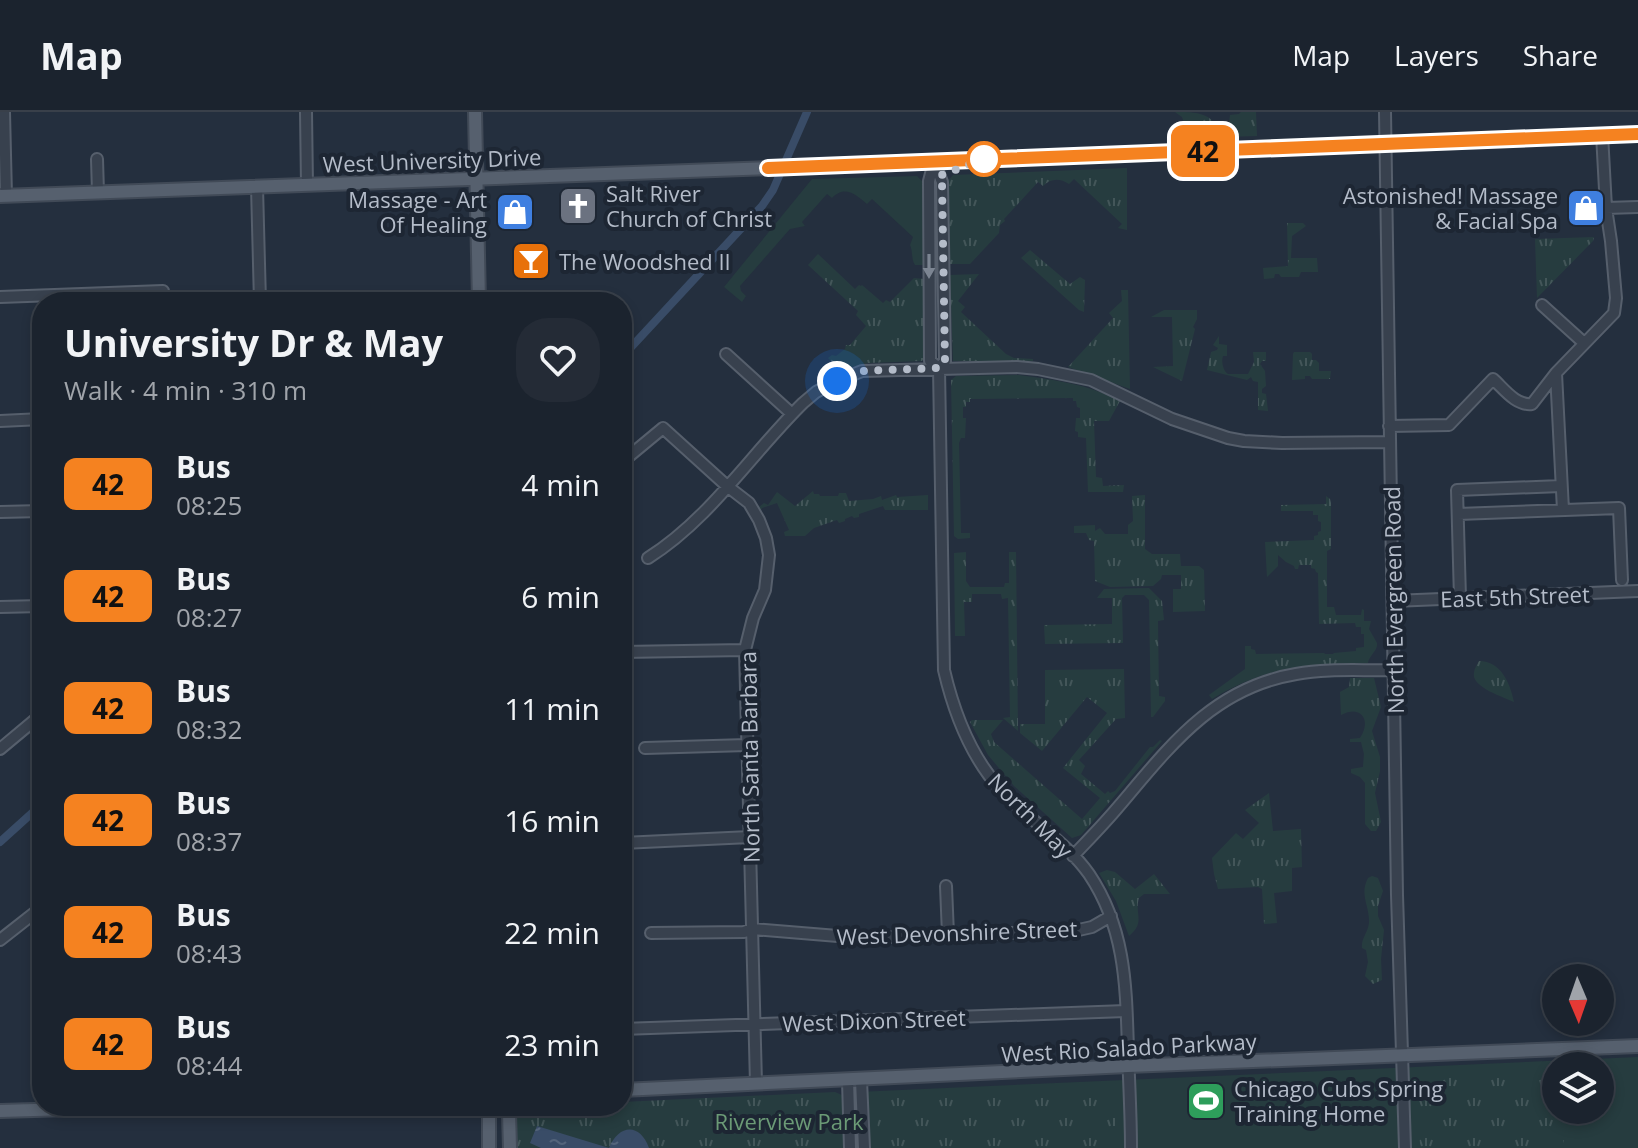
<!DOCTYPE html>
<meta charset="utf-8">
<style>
:root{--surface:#1b232e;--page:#242b36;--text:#f1f3f6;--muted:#a0a4aa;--line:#39404a}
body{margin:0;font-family:"Open Sans",sans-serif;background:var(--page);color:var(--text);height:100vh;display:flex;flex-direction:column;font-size:30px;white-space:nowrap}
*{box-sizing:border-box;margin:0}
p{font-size:26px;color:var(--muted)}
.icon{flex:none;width:44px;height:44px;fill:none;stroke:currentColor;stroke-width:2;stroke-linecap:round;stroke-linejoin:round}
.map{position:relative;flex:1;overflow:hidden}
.panel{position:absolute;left:32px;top:180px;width:600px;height:824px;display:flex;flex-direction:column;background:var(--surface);border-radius:32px;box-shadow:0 4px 12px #0003,0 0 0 2px var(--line)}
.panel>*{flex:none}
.badge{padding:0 16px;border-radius:12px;font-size:28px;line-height:52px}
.needle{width:52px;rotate:178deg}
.buttons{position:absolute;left:1542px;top:852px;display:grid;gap:16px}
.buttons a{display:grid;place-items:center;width:72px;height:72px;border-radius:50%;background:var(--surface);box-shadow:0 4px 12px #0003,0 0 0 2px var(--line);font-size:40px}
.you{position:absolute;width:40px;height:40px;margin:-20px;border:6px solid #fff;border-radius:50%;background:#1a73e8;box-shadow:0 0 0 12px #1a73e833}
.map>.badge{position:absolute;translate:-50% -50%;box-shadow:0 0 0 4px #fff}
.round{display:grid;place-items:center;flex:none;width:84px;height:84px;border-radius:32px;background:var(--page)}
.summary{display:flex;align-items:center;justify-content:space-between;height:136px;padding:0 32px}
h1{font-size:38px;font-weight:700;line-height:60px}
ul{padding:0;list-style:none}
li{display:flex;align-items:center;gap:24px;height:112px;padding:0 32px}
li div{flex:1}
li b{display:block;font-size:30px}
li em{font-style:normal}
li .badge{min-width:88px;font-weight:700;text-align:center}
header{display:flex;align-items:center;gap:48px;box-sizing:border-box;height:112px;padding:0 40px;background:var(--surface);border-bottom:2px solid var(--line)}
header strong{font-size:38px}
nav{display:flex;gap:44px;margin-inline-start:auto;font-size:28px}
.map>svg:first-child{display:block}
</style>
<header>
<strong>Map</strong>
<nav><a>Map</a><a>Layers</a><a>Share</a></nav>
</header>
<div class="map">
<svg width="1638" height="1036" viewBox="0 0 1638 1036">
<defs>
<pattern id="park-tufts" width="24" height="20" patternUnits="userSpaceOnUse" patternTransform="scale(2)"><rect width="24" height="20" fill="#263c3f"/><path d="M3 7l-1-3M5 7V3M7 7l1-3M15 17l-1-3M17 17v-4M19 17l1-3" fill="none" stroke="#435659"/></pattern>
<pattern id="water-ripples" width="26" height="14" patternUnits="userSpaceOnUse" patternTransform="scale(2)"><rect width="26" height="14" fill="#394c67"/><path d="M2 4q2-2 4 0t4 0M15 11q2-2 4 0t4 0" fill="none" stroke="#53647b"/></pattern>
</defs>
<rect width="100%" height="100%" fill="#242f3e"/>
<path fill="#263c3f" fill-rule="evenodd" d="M 917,64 L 923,70 L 924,153 L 915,153 C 911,147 913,140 910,133 L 913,125 L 872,87 L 867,92 C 855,82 845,73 832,86 L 827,82 L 802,110 L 805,114 L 790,117 L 740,174 L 741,179 L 746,184 L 742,190 L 724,175 L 812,67 Z
M 1638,945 L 1638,1036 L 858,1036 L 857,980 ZM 1556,954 L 1600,954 L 1600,998 L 1556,998 Z"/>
<path fill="url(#park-tufts)" d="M 1175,0 C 1192,0 1207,0 1215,12 L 1229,11 L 1230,3 L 1239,2 L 1241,0 L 1256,0 L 1257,24 L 1190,26 L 1182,5 Z
M 1127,56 L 1127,118 L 1118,116 L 1122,112 L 1074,67 L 1069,72 C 1060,66 1051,66 1043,74 L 1038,70 L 1004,107 L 1005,109 L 1000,113 L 999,121 L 970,152 L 950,152 L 948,69 L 953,63 Z
M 1287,111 L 1303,111 L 1306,114 L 1292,124 L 1291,146 L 1317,146 L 1318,160 L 1301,160 L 1299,165 L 1281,165 L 1279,162 L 1275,162 L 1274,166 L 1264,167 L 1263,156 L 1288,154 Z
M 1594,125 L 1593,129 L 1537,186 L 1535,127 Z
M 1030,138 L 1070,172 L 1080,165 L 1085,168 L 1084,200 L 1079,198 L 1021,146 Z
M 818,142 L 855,177 L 859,173 L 861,174 L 862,173 L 883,191 L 886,188 L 890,190 L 914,166 L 924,167 L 925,245 L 922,249 L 868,251 L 840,258 L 828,246 L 832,243 L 836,244 L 845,237 L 846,233 L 850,233 L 866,214 L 856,203 L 858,199 L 808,153 Z
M 979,162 L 958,189 L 965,195 L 961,200 L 1006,242 L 1014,246 L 1033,247 L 1033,249 L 953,249 L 950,163 Z
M 1121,178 L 1128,178 L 1130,277 L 1068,255 L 1113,206 L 1109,201 L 1122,189 Z
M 1164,198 L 1197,198 L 1197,207 L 1193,215 L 1195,217 L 1182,269 L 1153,255 L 1173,254 L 1172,205 L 1151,205 Z
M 1219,224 L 1219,232 L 1227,233 L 1227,244 L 1223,244 C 1221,249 1223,259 1228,262 L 1248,262 L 1254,250 L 1253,240 L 1266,240 L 1266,249 L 1262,249 L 1260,252 L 1265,259 L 1266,274 L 1262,277 L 1262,281 L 1266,282 L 1268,299 L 1258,298 L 1258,270 L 1253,269 L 1251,265 L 1247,268 L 1207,258 L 1211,240 L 1217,238 L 1218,236 L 1213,233 Z
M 1294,240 L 1310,240 L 1312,242 L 1312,248 L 1316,248 L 1319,251 L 1319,259 L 1331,259 L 1330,267 L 1312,267 L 1310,264 L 1305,264 L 1305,267 L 1292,268 L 1293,242 Z
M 1019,263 C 1054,268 1088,272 1120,289 L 1109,309 L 1094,309 L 1096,365 L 1102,366 L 1103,374 L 1124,373 L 1123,380 L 1088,380 L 1086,326 L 1078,325 L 1078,320 L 1075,319 L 1076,306 L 1080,306 L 1080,296 L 1077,295 L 1076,289 L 1073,289 L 1073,286 L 970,287 L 970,290 L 966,290 L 966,295 L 963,295 L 963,306 L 966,306 L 965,326 L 961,326 L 959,331 L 961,421 L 970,421 L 970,426 L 958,427 L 954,424 L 951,268 L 956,264 Z
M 813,379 L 814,382 L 819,382 L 820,384 L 838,384 L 839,381 L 846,381 L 849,389 L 873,387 L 881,384 L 882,388 L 896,383 L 897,385 L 928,383 L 928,398 L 885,398 L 883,394 L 859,402 L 859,405 L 854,406 L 852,404 L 845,407 L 845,409 L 839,411 L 837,408 L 814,416 L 805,424 L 785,424 L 784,420 L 789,418 L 777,391 L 762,396 L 761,398 L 759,395 L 764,391 L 768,393 L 777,380 L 795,394 Z
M 1145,383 L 1145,437 L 1152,442 L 1180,442 L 1181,454 L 1199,454 L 1204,458 L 1205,499 L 1173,500 L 1173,477 L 1181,477 L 1181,463 L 1162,463 L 1161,467 L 1153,474 L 1110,475 L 1095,469 L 1094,429 L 1089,428 L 1086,421 L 1074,421 L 1074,414 L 1095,413 L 1095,419 L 1100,416 L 1105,422 L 1128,422 L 1128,413 L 1133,409 L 1132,384 Z
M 1326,384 L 1330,387 L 1331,391 L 1331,437 L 1327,439 L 1327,495 L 1334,495 L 1336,503 L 1361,503 L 1362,497 L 1364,498 L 1364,509 L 1371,509 L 1369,517 L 1377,531 C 1378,539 1369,543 1368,551 C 1306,552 1267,554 1212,587 L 1209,583 L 1245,557 L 1245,534 L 1251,534 L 1251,537 L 1255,538 L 1256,542 L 1324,541 L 1325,542 L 1333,542 L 1334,541 L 1356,539 L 1356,536 L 1364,535 L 1364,522 L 1361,522 L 1361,515 L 1356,515 L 1355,511 L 1319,512 L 1318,461 L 1316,460 L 1315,457 L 1311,456 L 1311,453 L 1299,453 L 1298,457 L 1295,457 L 1294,454 L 1286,450 L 1278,443 L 1278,454 L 1267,465 L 1265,430 L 1314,428 L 1314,424 L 1318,423 L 1318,420 L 1321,419 L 1321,410 L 1318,409 L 1318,403 L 1313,403 L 1313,399 L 1281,399 L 1281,393 L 1326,392 Z
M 966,440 L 966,469 L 970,475 L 1004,475 L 1005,471 L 1009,471 L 1009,440 L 1016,440 L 1018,619 L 1003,606 L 1010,605 L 1008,486 L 1002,487 L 1001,482 L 972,482 L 972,490 L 964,490 L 965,524 L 955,524 L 954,441 Z
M 1149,476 L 1162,489 L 1164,508 L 1158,509 L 1159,584 L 1165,585 L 1165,589 L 1153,605 L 1151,605 L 1149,488 L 1144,483 L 1125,483 L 1122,486 L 1123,531 L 1045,532 L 1044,513 L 1112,512 L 1112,486 L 1097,486 L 1104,477 Z
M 1479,549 C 1501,549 1510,571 1514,590 C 1503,585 1471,575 1474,561 C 1474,557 1477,553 1479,549 Z
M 1124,557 L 1125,606 L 1116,607 L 1079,648 L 1085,654 L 1081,662 L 1105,682 L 1108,679 L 1110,681 L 1115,679 L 1150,635 L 1153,635 L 1160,628 L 1162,629 L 1081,723 L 1072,726 L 1014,674 L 988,643 L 970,610 L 972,608 L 1003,608 L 991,622 L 994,630 L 1082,707 L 1100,686 L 1063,656 L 1107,601 L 1087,585 L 1042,639 L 1020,621 L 1020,612 L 1045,612 L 1045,558 Z
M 1350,566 L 1374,566 L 1381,595 L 1372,619 L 1380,645 L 1380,659 L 1375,681 L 1381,710 L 1376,719 L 1371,719 L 1365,712 L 1365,671 L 1360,665 L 1351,661 L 1351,657 L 1363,655 L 1364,642 L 1361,630 L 1350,630 L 1350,627 L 1360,626 C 1372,608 1361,592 1341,603 L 1340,580 L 1349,575 Z
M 1269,681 L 1273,719 L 1301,717 L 1302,755 L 1292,756 L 1292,779 L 1274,781 L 1277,811 L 1264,812 L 1262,777 L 1258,775 L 1218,777 L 1214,762 L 1212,746 L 1236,721 L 1243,727 L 1259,711 L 1245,698 Z
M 1107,758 L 1115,760 L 1135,777 L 1154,762 L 1170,782 L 1144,782 L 1139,786 C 1134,802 1146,810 1129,824 L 1116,789 L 1099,761 Z
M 1372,764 L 1378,766 L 1383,779 L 1378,794 L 1378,804 L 1384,818 L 1381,847 L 1382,868 L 1373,872 L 1365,864 L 1368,850 L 1366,838 L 1362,836 C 1361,826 1368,821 1369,811 C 1370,794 1359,783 1368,766 Z
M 1556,957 L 1556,998 L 1563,998 L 1564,1036 L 1420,1036 L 1417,963 Z
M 1115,975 L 1118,1036 L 878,1036 L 877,988 L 897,984 Z
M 835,980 L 844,984 L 847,1036 L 517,1036 L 517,1002 L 520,997 L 525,995 L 622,994 L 622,990 Z"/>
<path fill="url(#water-ripples)" d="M 537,1014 L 609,1036 C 619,1012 640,1011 649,1036 L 541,1036 L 530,1031 Z"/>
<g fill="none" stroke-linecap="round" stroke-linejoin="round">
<path stroke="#394c67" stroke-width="8" d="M 622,245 L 762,94 L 773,78 L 807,0
M 0,730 L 42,692"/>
<defs>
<path id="minor" d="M 4,0 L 6,84
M 306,0 L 307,73
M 1385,0 L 1397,783 L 1405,1036
M 97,47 L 98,81
M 934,49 L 942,70 L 945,249 L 939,256 L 944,558 C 954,601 970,644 1001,678 C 1028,708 1066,729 1089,762 C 1126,817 1126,875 1128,938 C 1129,971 1131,1003 1131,1036
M 934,50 L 929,69 L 930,249 L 939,256
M 257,75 L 260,190
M 1606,96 L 1638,95
M 0,185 L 163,179 L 164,190
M 1542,193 L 1584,231
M 726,242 L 792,302
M 0,309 L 42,307
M 1389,314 L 1449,313 L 1493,267 C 1504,277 1516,294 1532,292 L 1556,261
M 622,350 L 663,316 L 727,374 L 749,391 L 759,408 L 766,426 L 769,443 L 765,478 L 753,506 L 745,538 L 756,972
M 1563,398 L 1556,261 L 1614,201 L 1616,186 L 1611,129 L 1606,96 L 1602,22
M 0,400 L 42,399
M 1458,402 L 1619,396 L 1622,468
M 648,446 C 710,407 751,342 803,291 L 816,280 L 837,269 L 862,259 L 1017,255 L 1038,257 L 1091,268 L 1172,307 L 1228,326 L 1244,329 L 1282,331 L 1389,330
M 1460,486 L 1457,378 L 1561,374
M 1393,489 L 1638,479
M 0,495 L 42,494
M 622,540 L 745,538
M 645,636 L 747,633
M 0,637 L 42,602
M 622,731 L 750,725
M 1073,744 C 1089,727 1104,712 1119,694 C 1170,634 1213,576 1296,562 C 1328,556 1362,559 1394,558
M 946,774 L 948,823
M 651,821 L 744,820 L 752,817 L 862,826 L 1074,819 L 1092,815 L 1111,804
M 0,828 L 42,795
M 42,909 L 40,914 L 42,919
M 622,917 L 1126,899
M 861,968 L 864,1036
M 848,969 L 850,1036"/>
<path id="major" d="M 475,0 L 479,190
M 0,84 L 796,55 L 1638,22
M 622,978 L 1128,954 L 1638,934
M 504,994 L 509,1001 L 510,1036
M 0,999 L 171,994
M 489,1036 L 489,1003 L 493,994"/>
</defs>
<use href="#minor" stroke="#565f6c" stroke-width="14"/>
<use href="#major" stroke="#414a57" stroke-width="16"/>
<use href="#minor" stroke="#38414e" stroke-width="10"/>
<use href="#major" stroke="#56606e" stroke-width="12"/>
</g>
<defs><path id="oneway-solid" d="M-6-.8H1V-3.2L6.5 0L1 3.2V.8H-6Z" transform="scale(2)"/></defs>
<use fill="#7c8592" href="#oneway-solid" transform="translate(929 154) rotate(90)"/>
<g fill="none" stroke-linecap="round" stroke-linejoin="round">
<defs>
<path id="line" d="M 768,56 L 1638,22"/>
</defs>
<use href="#line" stroke="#fff" stroke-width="18"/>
<use href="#line" stroke="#f58220" stroke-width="12"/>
<path stroke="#b4bcc9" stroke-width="8" stroke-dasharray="0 14.4" d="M 837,269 L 862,259 L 939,256 L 945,249 L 942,70 L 939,64 L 984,47"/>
</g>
<defs>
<symbol id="church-square" viewBox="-11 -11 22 22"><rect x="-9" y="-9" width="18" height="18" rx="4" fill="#6b7280" stroke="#1d2633"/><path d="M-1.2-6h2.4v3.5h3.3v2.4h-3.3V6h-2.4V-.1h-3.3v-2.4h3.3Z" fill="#fff"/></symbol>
<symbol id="shop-square" viewBox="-11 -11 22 22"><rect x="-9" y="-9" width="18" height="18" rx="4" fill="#3f7fe0" stroke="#1d2633"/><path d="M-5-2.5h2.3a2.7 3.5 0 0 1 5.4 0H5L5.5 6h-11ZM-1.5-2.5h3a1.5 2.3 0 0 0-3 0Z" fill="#fff"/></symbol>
<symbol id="bar-square" viewBox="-11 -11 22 22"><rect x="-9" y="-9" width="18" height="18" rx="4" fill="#e8710a" stroke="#1d2633"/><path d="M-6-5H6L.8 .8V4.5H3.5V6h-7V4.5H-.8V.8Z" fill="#fff"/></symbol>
<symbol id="stadium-square" viewBox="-11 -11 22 22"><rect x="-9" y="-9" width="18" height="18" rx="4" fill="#2e9e5b" stroke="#1d2633"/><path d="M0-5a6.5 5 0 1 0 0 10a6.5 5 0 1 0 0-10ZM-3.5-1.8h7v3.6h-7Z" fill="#fff"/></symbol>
</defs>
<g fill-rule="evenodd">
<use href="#church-square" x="556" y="72" width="44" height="44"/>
<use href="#shop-square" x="1564" y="74" width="44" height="44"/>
<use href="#shop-square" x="493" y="78" width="44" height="44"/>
<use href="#bar-square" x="509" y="127" width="44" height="44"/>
<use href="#stadium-square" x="1184" y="967" width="44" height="44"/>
</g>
<circle fill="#fff" stroke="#f58220" stroke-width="4" cx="984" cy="47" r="16"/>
<g text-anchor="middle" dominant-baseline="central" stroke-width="8" stroke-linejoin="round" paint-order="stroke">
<g font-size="22" fill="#b4bcc9" stroke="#1d2633">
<text transform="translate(432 48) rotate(-2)">West University Drive</text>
<text transform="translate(1515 484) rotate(-2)">East 5th Street</text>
<text transform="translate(1393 488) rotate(-91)">North Evergreen Road</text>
<text transform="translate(749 645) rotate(-91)">North Santa Barbara</text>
<text transform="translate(1031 703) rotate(45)">North May</text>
<text transform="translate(957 820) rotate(-2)">West Devonshire Street</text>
<text transform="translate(874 908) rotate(-2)">West Dixon Street</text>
<text transform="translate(1129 935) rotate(-3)">West Rio Salado Parkway</text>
</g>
<g font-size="22" fill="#b4bcc9" stroke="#1d2633" text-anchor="start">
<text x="606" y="81">Salt River<tspan x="606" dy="25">Church of Christ</tspan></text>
<text x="1558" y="83" text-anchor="end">Astonished! Massage<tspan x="1558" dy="25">&amp; Facial Spa</tspan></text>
<text x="487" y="87" text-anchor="end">Massage - Art<tspan x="487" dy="25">Of Healing</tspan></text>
<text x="559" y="149">The Woodshed II</text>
<text x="1234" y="976">Chicago Cubs Spring<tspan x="1234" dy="25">Training Home</tspan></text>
</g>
<g font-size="22" fill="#6b9a76" stroke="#1d2633">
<text x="789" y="1009">Riverview Park</text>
</g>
</g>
</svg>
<div class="buttons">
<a><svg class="needle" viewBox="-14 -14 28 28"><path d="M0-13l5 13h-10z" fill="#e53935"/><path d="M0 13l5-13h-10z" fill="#a0a4aa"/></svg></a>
<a><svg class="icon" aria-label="layers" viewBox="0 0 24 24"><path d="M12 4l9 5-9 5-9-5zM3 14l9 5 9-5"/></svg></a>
</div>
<div class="you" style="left:837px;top:269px"></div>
<b class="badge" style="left:1203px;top:39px;background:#f58220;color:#111">42</b>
<section class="panel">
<div class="summary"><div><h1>University Dr &amp; May</h1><p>Walk · 4 min · 310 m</p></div><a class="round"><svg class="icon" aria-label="heart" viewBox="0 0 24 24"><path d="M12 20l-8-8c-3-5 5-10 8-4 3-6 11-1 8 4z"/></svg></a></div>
<ul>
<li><span class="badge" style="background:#f58220;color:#111">42</span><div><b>Bus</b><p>08:25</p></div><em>4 min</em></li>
<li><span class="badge" style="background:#f58220;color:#111">42</span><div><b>Bus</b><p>08:27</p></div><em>6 min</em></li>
<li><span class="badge" style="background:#f58220;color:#111">42</span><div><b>Bus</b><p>08:32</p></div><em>11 min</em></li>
<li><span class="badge" style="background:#f58220;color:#111">42</span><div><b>Bus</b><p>08:37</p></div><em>16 min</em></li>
<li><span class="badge" style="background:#f58220;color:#111">42</span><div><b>Bus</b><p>08:43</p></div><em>22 min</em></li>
<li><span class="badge" style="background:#f58220;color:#111">42</span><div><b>Bus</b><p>08:44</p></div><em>23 min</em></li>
</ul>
</section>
</div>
